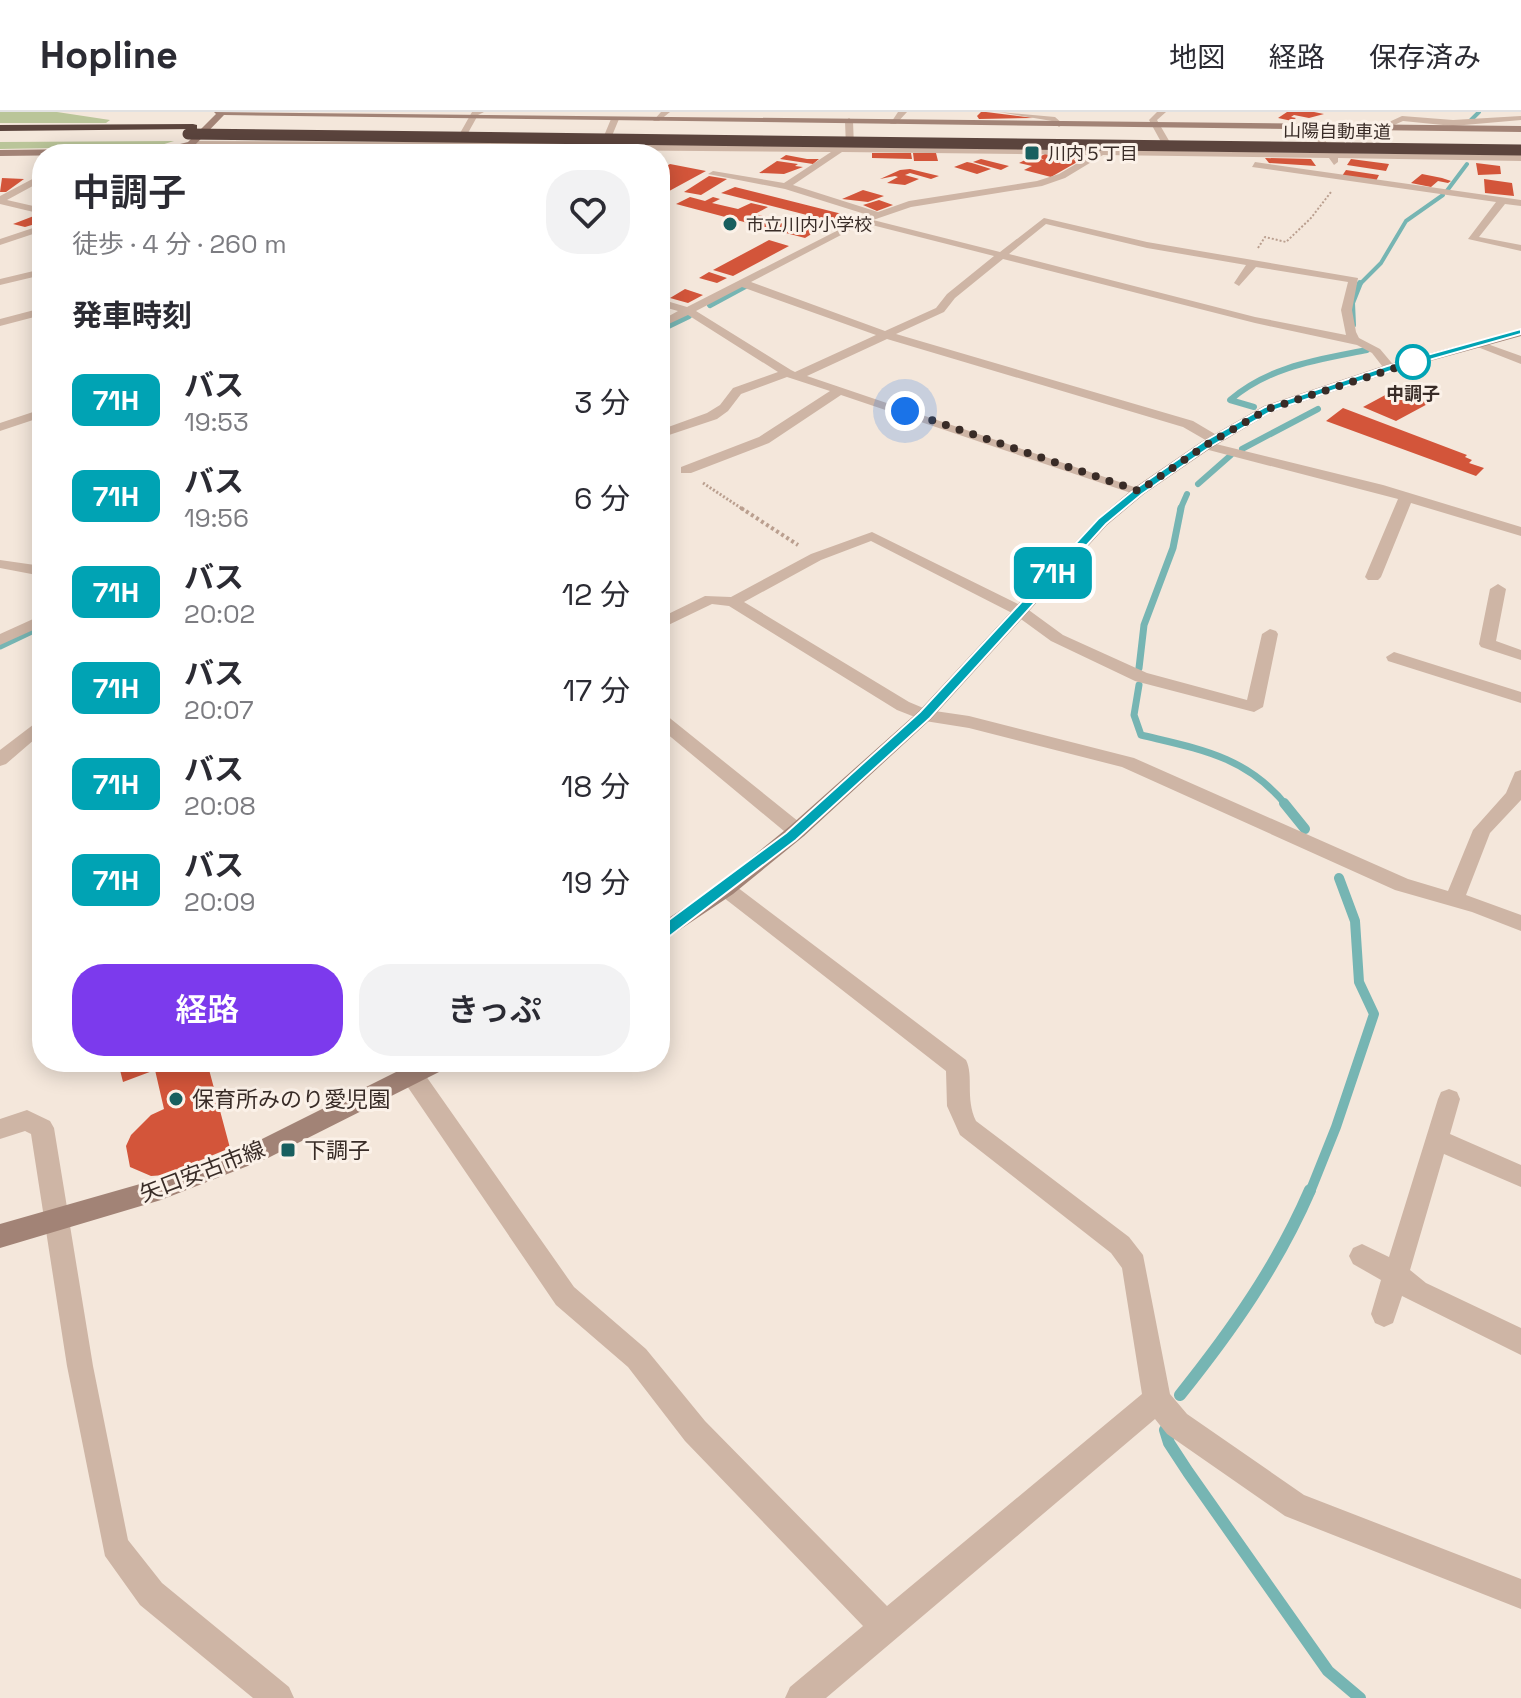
<!DOCTYPE html>
<html lang="ja">
<meta charset="utf-8">
<style>
:root{--surface:#fff;--page:#f2f2f3;--text:#2b2b33;--muted:#7c7c81;--line:#e1e1e2;--accent:#7c3aed}
body{margin:0;font-family:"Space Grotesk","Noto Sans JP",sans-serif;background:var(--page);color:var(--text);height:100vh;display:flex;flex-direction:column;font-size:30px;white-space:nowrap}
*{box-sizing:border-box;margin:0}
p{font-size:26px;color:var(--muted)}
.icon{flex:none;width:44px;height:44px;fill:none;stroke:currentColor;stroke-width:2;stroke-linecap:round;stroke-linejoin:round}
.map{position:relative;flex:1;overflow:hidden}
.details{position:absolute;left:32px;top:32px;width:638px;height:928px;display:flex;flex-direction:column;background:var(--surface);border-radius:32px;box-shadow:0 4px 20px #0003}
.details>*{flex:none}
.badge{padding:0 16px;border-radius:12px;font-size:28px;line-height:52px}
.you{position:absolute;width:40px;height:40px;margin:-20px;border:6px solid #fff;border-radius:50%;background:#1a73e8;box-shadow:0 0 0 12px #1a73e833}
.map>.badge{position:absolute;translate:-50% -50%;box-shadow:0 0 0 4px #fff}
h2{padding:0 40px;font-size:30px;line-height:72px}
.round{display:grid;place-items:center;flex:none;width:84px;height:84px;border-radius:32px;background:var(--page)}
.overview{display:flex;align-items:center;justify-content:space-between;height:136px;padding:0 40px}
h1{font-size:38px;font-weight:600;line-height:60px}
.cta{display:flex;gap:16px;margin-top:auto;padding:16px 40px}
.cta a{flex:1;height:92px;border-radius:32px;background:var(--accent);color:#fff;font-size:32px;font-weight:600;line-height:92px;text-align:center}
.cta a+a{background:var(--page);color:var(--text)}
ul{padding:0;list-style:none}
li{display:flex;align-items:center;gap:24px;height:96px;padding:0 40px}
li div{flex:1}
li b{display:block;font-size:30px}
li em{font-style:normal}
li .badge{min-width:88px;font-weight:700;text-align:center}
header{display:flex;align-items:center;gap:48px;box-sizing:border-box;height:112px;padding:0 40px;background:var(--surface);border-bottom:2px solid var(--line)}
header strong{font-size:38px}
nav{display:flex;gap:44px;margin-inline-start:auto;font-size:28px}
.map>svg:first-child{display:block}
</style>
<header>
<strong>Hopline</strong>
<nav><a>地図</a><a>経路</a><a>保存済み</a></nav>
</header>
<div class="map">
<svg width="1521" height="1586" viewBox="0 0 1521 1586">
<rect width="100%" height="100%" fill="#f4e7db"/>
<path fill="#bac599" d="M 0,0 L 57,0 L 110,8 L 106,11 L 0,11 Z
M 174,29 L 158,34 L 0,37 L 0,30 Z"/>
<g fill="none" stroke-linecap="round" stroke-linejoin="round">
<path stroke="#76b5b3" stroke-width="4" d="M 1471,8 L 1479,0
M 1446,80 L 1467,52
M 1359,173 L 1381,151 L 1406,109 L 1443,83"/>
<path stroke="#76b5b3" stroke-width="6" d="M 710,193 L 747,173
M 1353,213 L 1352,191 L 1360,171
M 660,218 L 689,204
M 1254,295 L 1230,288 C 1270,254 1317,248 1367,238
M 1242,337 L 1318,297
M 1198,372 L 1231,343
M 1180,398 L 1187,382"/>
<path stroke="#76b5b3" stroke-width="7" d="M 0,534 L 42,514
M 1139,556 L 1144,513 L 1173,436 L 1181,396
M 1139,573 L 1134,603 L 1141,623 C 1199,637 1246,644 1286,693"/>
<path stroke="#76b5b3" stroke-width="10" d="M 1284,691 L 1305,717
M 1310,1080 L 1336,1015 L 1374,902 L 1359,870 L 1355,809 L 1339,766"/>
<path stroke="#76b5b3" stroke-width="12" d="M 1180,1283 C 1232,1218 1277,1154 1310,1078
M 1165,1318 L 1169,1331 L 1188,1360 L 1328,1559 L 1360,1586"/>
</g>
<path fill="#d3553a" d="M 981,0 L 986,0 L 1034,6 L 979,7 L 977,4 Z
M 1287,0 L 1314,0 L 1324,2 L 1309,6 L 1294,3 L 1291,5 L 1296,6 L 1292,9 L 1278,6 Z
M 424,37 L 489,37 L 487,41 L 479,42 L 423,42 Z
M 872,41 L 911,41 L 912,47 L 872,46 Z
M 913,41 L 936,41 L 938,49 L 914,49 Z
M 1045,42 L 1061,45 L 1066,42 L 1078,45 L 1073,48 L 1079,49 L 1051,65 L 1024,58 L 1032,54 L 1019,51 L 1031,45 L 1044,48 L 1039,45 Z
M 786,43 L 807,47 L 819,47 L 813,52 L 780,47 Z
M 1265,46 L 1311,47 L 1316,54 L 1269,51 Z
M 981,47 L 1009,54 L 1001,58 L 973,50 Z
M 1351,47 L 1389,52 L 1386,59 L 1347,53 Z
M 777,49 L 798,52 L 795,54 L 803,55 L 784,62 L 759,61 Z
M 967,50 L 972,51 L 991,57 L 977,62 L 954,55 Z
M 1476,51 L 1500,54 L 1501,62 L 1478,63 Z
M 670,52 L 706,59 L 660,84 L 660,58 Z
M 910,57 L 939,64 L 931,67 L 910,61 L 905,63 L 919,67 L 905,73 L 887,71 L 898,65 L 895,64 L 880,67 L 900,58 Z
M 1346,58 L 1379,63 L 1376,69 L 1342,64 Z
M 1422,62 L 1442,66 L 1451,69 L 1448,71 L 1438,69 L 1431,75 L 1411,71 Z
M 709,64 L 727,67 L 701,83 L 684,80 Z
M 2,66 L 24,67 L 6,80 L 0,80 Z
M 1484,67 L 1512,71 L 1514,84 L 1485,81 Z
M 735,75 L 850,104 L 838,111 L 721,81 Z
M 863,78 L 884,84 L 868,90 L 842,87 Z
M 690,85 L 705,89 L 713,85 L 720,87 L 712,91 L 738,97 L 751,91 L 768,95 L 755,102 L 795,112 L 802,108 L 811,111 L 804,115 L 818,118 L 805,126 L 676,92 Z
M 879,88 L 893,93 L 877,99 L 863,93 Z
M 39,102 L 42,102 L 42,110 L 25,115 L 13,112 Z
M 769,128 L 789,134 L 733,164 L 713,158 Z
M 709,160 L 727,166 L 717,171 L 699,166 Z
M 685,177 L 703,183 L 688,191 L 670,186 Z
M 1402,274 L 1435,288 L 1396,309 L 1363,295 Z
M 1343,296 L 1467,343 L 1465,345 L 1472,348 L 1469,351 L 1484,356 L 1476,364 L 1326,309 Z
M 118,950 L 207,950 L 230,1036 L 165,1063 L 151,1064 L 130,1055 L 126,1034 L 131,1023 L 151,1003 L 164,997 L 155,958 L 123,970 Z"/>
<g fill="none" stroke-linecap="round" stroke-linejoin="round">
<path stroke="#ba9f8f" stroke-width="2" stroke-dasharray="2 2" stroke-linecap="butt" d="M 1258,136 L 1265,125 L 1286,130 L 1311,106 L 1331,80"/>
<path stroke="#ba9f8f" stroke-width="3" stroke-dasharray="2 2" stroke-linecap="butt" d="M 703,371 L 744,398"/>
<path stroke="#ba9f8f" stroke-width="4" stroke-dasharray="3 3" stroke-linecap="butt" d="M 741,396 L 798,433"/>
<path fill="#ceb5a5" fill-rule="evenodd" d="M 472,0 L 484,0 L 478,3 L 463,30 L 601,31 L 611,7 L 615,5 L 619,7 L 609,31 L 846,35 L 845,9 L 849,6 L 853,9 L 854,35 L 1166,39 L 1149,8 L 1157,0 L 1166,0 L 1157,8 L 1175,39 L 1327,41 L 1306,15 L 1310,12 L 1336,41 L 1521,43 L 1521,49 L 1338,46 L 1338,50 L 1334,53 L 1329,46 L 1103,43 L 1065,66 L 1042,74 L 911,95 L 873,108 L 1000,140 L 1044,106 L 1147,130 L 1358,166 L 1352,198 L 1356,220 L 1359,226 L 1380,237 L 1396,256 L 1394,259 L 1386,259 L 1372,241 L 1357,233 L 1255,211 L 1003,147 L 955,186 L 944,200 L 896,222 L 1193,309 L 1220,325 L 1222,328 L 1216,332 L 1383,373 L 1521,415 L 1521,424 L 1411,391 L 1381,465 L 1378,468 L 1368,468 L 1365,465 L 1398,387 L 1201,336 L 1201,330 L 1209,330 L 1183,315 L 887,227 L 807,264 L 1146,379 L 1134,382 L 841,283 L 769,331 L 691,361 L 681,361 L 681,355 L 759,325 L 830,279 L 787,265 L 741,282 L 728,299 L 717,307 L 660,326 L 660,318 L 707,301 L 720,293 L 733,276 L 778,260 L 688,203 L 660,216 L 660,209 L 678,199 L 660,194 L 660,187 L 687,195 L 868,103 L 785,77 L 708,62 L 713,59 L 784,71 L 831,40 L 191,35 L 187,32 L 191,29 L 455,30 ZM 842,40 L 1091,43 L 1059,62 L 1037,69 L 909,89 L 878,100 L 793,73 ZM 864,111 L 994,144 L 947,182 L 936,196 L 885,219 L 751,170 ZM 1046,112 L 1147,136 L 1246,153 L 1234,171 L 1239,174 L 1256,155 L 1348,170 L 1341,198 L 1346,223 L 1255,205 L 1009,142 ZM 742,175 L 876,223 L 795,260 L 791,258 L 696,199 Z
M 661,0 L 670,0 L 659,9 L 653,9 Z
M 898,0 L 907,0 L 896,12 L 890,12 Z
M 999,0 L 1055,5 L 1063,12 L 1059,15 L 1052,9 Z
M 1402,4 L 1453,8 L 1521,4 L 1521,8 L 1453,14 L 1403,9 L 1383,18 L 1376,16 Z
M 1255,50 L 1521,88 L 1521,94 L 1505,92 L 1479,125 L 1521,133 L 1521,139 L 1468,127 L 1496,90 L 1252,55 Z
M 42,62 L 42,69 L 7,88 L 42,96 L 42,102 L 0,92 L 0,84 Z
M 42,113 L 42,119 L 0,133 L 0,127 Z
M 42,157 L 42,163 L 0,173 L 0,167 Z
M 42,196 L 42,203 L 0,214 L 0,207 Z
M 1479,229 L 1521,244 L 1521,252 L 1475,234 L 1473,232 Z
M 42,297 L 42,305 L 0,319 L 0,311 Z
M 872,420 L 1026,496 L 1063,523 L 1147,561 L 1247,588 L 1262,522 L 1270,517 L 1276,519 L 1278,522 L 1263,595 L 1254,600 L 1135,569 L 1051,529 L 1014,502 L 871,429 L 821,448 L 744,490 L 909,590 L 928,598 L 969,604 L 1134,646 L 1408,767 L 1448,779 L 1473,718 L 1506,681 L 1515,660 L 1521,658 L 1521,688 L 1490,721 L 1466,783 L 1521,803 L 1521,819 L 1472,800 L 1395,778 L 1122,655 L 969,616 L 925,609 L 897,598 L 729,494 L 712,492 L 660,517 L 660,506 L 705,484 L 731,485 L 811,442 Z
M 0,448 L 42,454 L 42,464 L 0,456 Z
M 1498,472 L 1506,477 L 1496,529 L 1521,538 L 1521,548 L 1481,535 L 1479,532 L 1490,477 Z
M 42,503 L 42,514 L 0,533 L 0,522 Z
M 1394,540 L 1521,580 L 1521,591 L 1388,549 L 1386,545 Z
M 660,601 L 666,603 L 804,714 L 806,719 L 804,724 L 790,724 L 660,616 Z
M 42,606 L 42,621 L 6,652 L 0,654 L 0,638 Z
M 726,770 L 733,772 L 966,948 C 974,964 965,986 976,1009 L 1129,1125 L 1143,1143 L 1170,1282 L 1187,1302 L 1304,1383 L 1521,1467 L 1521,1497 L 1285,1404 L 1167,1322 L 1155,1307 L 826,1586 L 785,1586 L 790,1575 L 863,1514 L 685,1329 L 628,1255 L 556,1193 L 405,971 L 402,964 L 405,957 L 413,954 L 421,957 L 574,1175 L 646,1237 L 705,1309 L 887,1494 L 1142,1282 L 1122,1156 L 1111,1141 L 960,1023 L 947,994 L 946,959 L 719,782 L 716,777 L 719,772 Z
M 1449,977 L 1457,980 L 1460,987 L 1450,1022 L 1521,1053 L 1521,1075 L 1444,1042 L 1410,1158 L 1426,1171 L 1521,1216 L 1521,1243 L 1402,1184 L 1393,1211 L 1384,1215 L 1375,1211 L 1371,1202 L 1381,1168 L 1353,1152 L 1349,1144 L 1353,1136 L 1362,1132 L 1389,1145 L 1438,987 L 1441,980 Z
M 27,998 L 50,1009 L 54,1016 L 93,1254 L 128,1428 L 162,1471 L 289,1575 L 294,1586 L 253,1586 L 140,1493 L 105,1444 L 67,1254 L 31,1022 L 25,1019 L 0,1027 L 0,1007 Z"/>
<path fill="#a28376" fill-rule="evenodd" d="M 214,0 L 1521,14 L 1521,20 L 224,3 L 194,34 L 164,42 L 0,44 L 0,38 L 164,36 L 188,30 L 216,2 Z
M 1521,217 L 1521,224 L 1394,259 L 1272,300 L 1211,336 L 1144,382 L 1107,413 L 931,607 L 804,724 L 733,782 L 660,831 L 660,812 L 719,772 L 790,714 L 919,599 L 1097,407 L 1134,376 L 1201,330 L 1264,294 L 1386,253 Z
M 416,950 L 448,950 L 445,957 L 268,1046 L 161,1088 L 0,1136 L 0,1112 L 161,1066 L 252,1032 Z"/>
<path fill="#5b443d" fill-rule="evenodd" d="M 193,12 L 197,13 L 197,17 L 0,19 L 0,13 Z"/>
<path stroke="#5b443d" stroke-width="11" d="M 188,22 L 1521,38"/>
</g>
<path fill="#00a3b4" stroke="#fff" stroke-width="2" d="M 1521,217 L 1521,222 L 1394,258 L 1272,299 L 1210,335 L 1142,382 L 1106,412 L 930,606 L 796,728 L 666,827 L 654,827 L 654,819 L 786,721 L 920,600 L 1098,407 L 1135,377 L 1203,330 L 1265,295 L 1387,254 Z"/>
<g fill="none" stroke-linecap="round" stroke-linejoin="round">
<path stroke="#392c27" stroke-width="8" stroke-dasharray="0 14.4" d="M 905,299 L 1139,379 L 1206,333 L 1268,297 L 1420,248 L 1413,250"/>
</g>
<g fill="#185f5f" stroke="#fbf1e8" stroke-width="3">
<rect x="1024" y="33" width="16" height="16" rx="4"/>
<circle cx="730" cy="112" r="8"/>
<circle cx="176" cy="987" r="8"/>
<rect x="280" y="1030" width="16" height="16" rx="4"/>
</g>
<circle fill="#fff" stroke="#00a3b4" stroke-width="4" cx="1413" cy="250" r="16"/>
<g text-anchor="middle" dominant-baseline="central" stroke-width="6" stroke-linejoin="round" paint-order="stroke">
<g font-size="18" fill="#392c27" stroke="#fbf1e8">
<text transform="translate(1337 19) rotate(1)">山陽自動車道</text>
</g>
<g font-size="18" fill="#392c27" stroke="#fbf1e8" text-anchor="start">
<text x="1048" y="41">川内５丁目</text>
<text x="746" y="112">市立川内小学校</text>
</g>
<g font-size="18" font-weight="bold" fill="#392c27" stroke="#fbf1e8">
<text x="1413" y="281">中調子</text>
</g>
<g font-size="22" fill="#392c27" stroke="#fbf1e8" text-anchor="start">
<text x="192" y="987">保育所みのり愛児園</text>
<text x="304" y="1038">下調子</text>
</g>
<g font-size="22" fill="#392c27" stroke="#fbf1e8">
<text transform="translate(202 1059) rotate(-21)">矢口安古市線</text>
</g>
</g>
</svg>
<div class="you" style="left:905px;top:299px"></div>
<b class="badge" style="left:1053px;top:461px;background:#00a3b4;color:#fff">71H</b>
<section class="details">
<div class="overview"><div><h1>中調子</h1><p>徒歩 · 4 分 · 260 m</p></div><a class="round"><svg class="icon" aria-label="heart" viewBox="0 0 24 24"><path d="M12 20l-8-8c-3-5 5-10 8-4 3-6 11-1 8 4z"/></svg></a></div>
<h2>発車時刻</h2>
<ul>
<li><span class="badge" style="background:#00a3b4;color:#fff">71H</span><div><b>バス</b><p>19:53</p></div><em>3 分</em></li>
<li><span class="badge" style="background:#00a3b4;color:#fff">71H</span><div><b>バス</b><p>19:56</p></div><em>6 分</em></li>
<li><span class="badge" style="background:#00a3b4;color:#fff">71H</span><div><b>バス</b><p>20:02</p></div><em>12 分</em></li>
<li><span class="badge" style="background:#00a3b4;color:#fff">71H</span><div><b>バス</b><p>20:07</p></div><em>17 分</em></li>
<li><span class="badge" style="background:#00a3b4;color:#fff">71H</span><div><b>バス</b><p>20:08</p></div><em>18 分</em></li>
<li><span class="badge" style="background:#00a3b4;color:#fff">71H</span><div><b>バス</b><p>20:09</p></div><em>19 分</em></li>
</ul>
<div class="cta"><a>経路</a><a>きっぷ</a></div>
</section>
</div>
